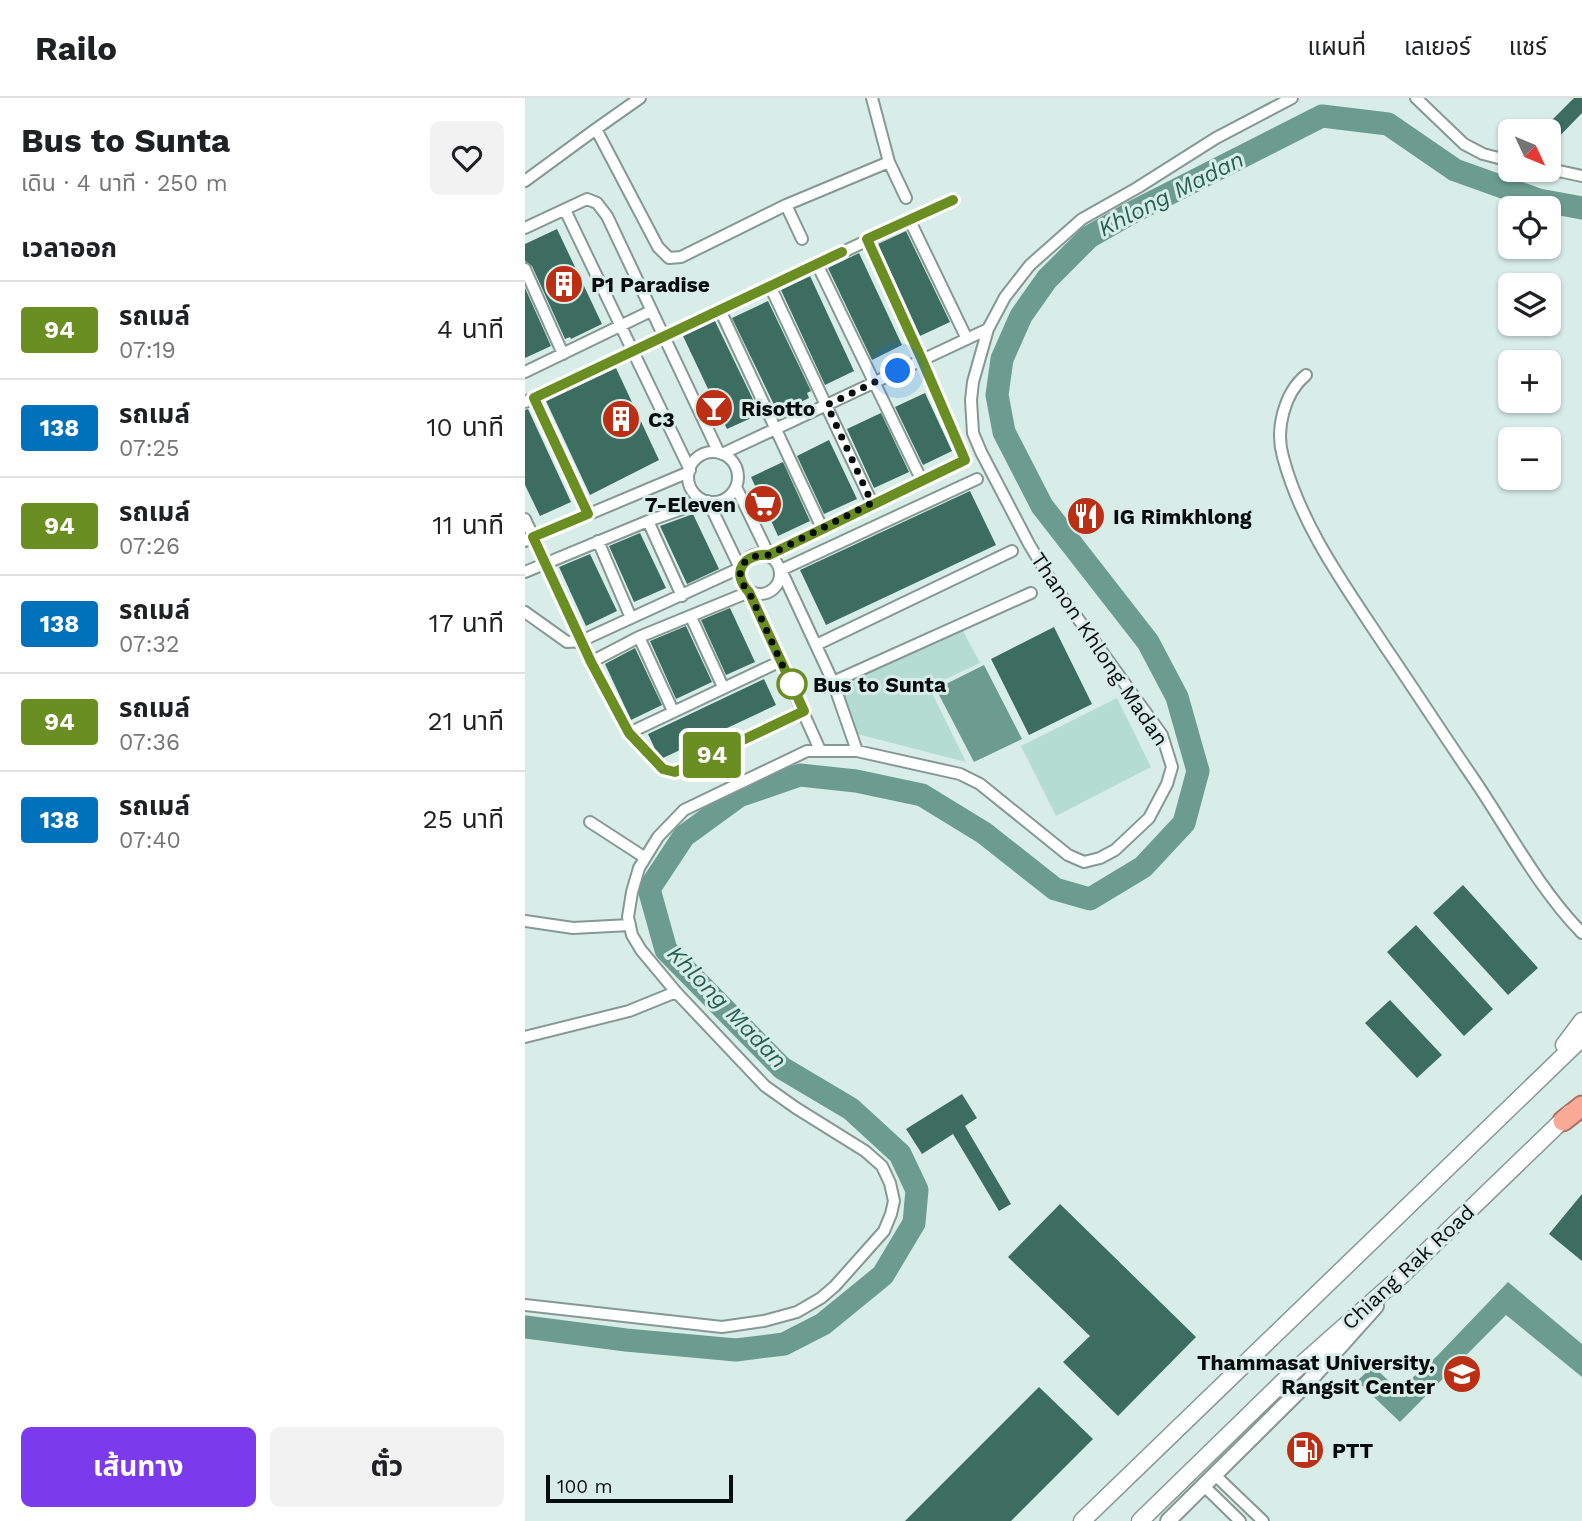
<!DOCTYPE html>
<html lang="th">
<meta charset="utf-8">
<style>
:root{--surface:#fff;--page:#f2f2f2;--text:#202124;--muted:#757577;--line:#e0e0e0;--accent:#7c3aed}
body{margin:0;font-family:"Work Sans","Noto Sans Thai",sans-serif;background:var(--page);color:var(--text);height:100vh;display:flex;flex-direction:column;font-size:26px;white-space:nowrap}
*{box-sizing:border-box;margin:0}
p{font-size:23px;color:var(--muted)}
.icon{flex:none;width:38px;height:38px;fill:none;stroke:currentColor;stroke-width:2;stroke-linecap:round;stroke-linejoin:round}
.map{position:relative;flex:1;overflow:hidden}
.sheet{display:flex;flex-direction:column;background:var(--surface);width:525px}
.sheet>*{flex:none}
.badge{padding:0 14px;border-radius:5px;font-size:24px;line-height:46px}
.needle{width:46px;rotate:134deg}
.buttons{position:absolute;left:973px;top:21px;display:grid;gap:14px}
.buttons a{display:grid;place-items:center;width:63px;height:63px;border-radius:10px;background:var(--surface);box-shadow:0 2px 5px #0004;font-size:35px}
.scale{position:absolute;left:21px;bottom:18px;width:187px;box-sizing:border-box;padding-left:7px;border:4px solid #070d0b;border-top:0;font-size:19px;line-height:24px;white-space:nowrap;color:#070d0b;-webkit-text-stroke:5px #d9ede8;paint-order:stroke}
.you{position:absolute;width:35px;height:35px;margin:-18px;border:5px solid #fff;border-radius:50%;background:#1a73e8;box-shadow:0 0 0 10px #1a73e833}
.map>.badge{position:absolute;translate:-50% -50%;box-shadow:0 0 0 4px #fff}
h2{padding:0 21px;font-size:26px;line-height:63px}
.round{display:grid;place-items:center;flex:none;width:74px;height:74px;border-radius:10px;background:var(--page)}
.head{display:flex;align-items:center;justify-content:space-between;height:119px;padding:0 21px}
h1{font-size:33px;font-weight:700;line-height:52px}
.action{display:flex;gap:14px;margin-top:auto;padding:14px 21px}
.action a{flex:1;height:80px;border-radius:10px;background:var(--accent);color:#fff;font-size:28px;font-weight:700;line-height:80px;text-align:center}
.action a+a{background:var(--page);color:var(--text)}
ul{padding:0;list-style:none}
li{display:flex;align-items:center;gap:21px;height:98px;padding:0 21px;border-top:2px solid var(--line)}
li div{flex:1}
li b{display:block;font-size:26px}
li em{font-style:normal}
li .badge{min-width:77px;font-weight:700;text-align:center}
header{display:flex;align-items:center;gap:42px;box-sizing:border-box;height:98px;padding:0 35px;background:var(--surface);border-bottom:2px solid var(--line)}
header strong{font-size:33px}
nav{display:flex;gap:38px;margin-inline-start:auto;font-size:24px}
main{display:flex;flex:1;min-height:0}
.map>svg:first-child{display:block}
</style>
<header>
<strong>Railo</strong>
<nav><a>แผนที่</a><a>เลเยอร์</a><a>แชร์</a></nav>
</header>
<main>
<section class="sheet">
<div class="head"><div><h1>Bus to Sunta</h1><p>เดิน · 4 นาที · 250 m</p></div><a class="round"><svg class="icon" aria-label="heart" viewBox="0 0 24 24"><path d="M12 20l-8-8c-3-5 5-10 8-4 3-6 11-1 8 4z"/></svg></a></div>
<h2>เวลาออก</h2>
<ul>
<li><span class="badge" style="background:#6b8e23;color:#fff">94</span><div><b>รถเมล์</b><p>07:19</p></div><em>4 นาที</em></li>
<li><span class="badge" style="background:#0072bc;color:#fff">138</span><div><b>รถเมล์</b><p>07:25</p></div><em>10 นาที</em></li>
<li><span class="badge" style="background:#6b8e23;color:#fff">94</span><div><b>รถเมล์</b><p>07:26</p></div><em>11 นาที</em></li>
<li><span class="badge" style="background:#0072bc;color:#fff">138</span><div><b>รถเมล์</b><p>07:32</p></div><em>17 นาที</em></li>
<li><span class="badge" style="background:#6b8e23;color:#fff">94</span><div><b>รถเมล์</b><p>07:36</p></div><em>21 นาที</em></li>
<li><span class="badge" style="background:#0072bc;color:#fff">138</span><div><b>รถเมล์</b><p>07:40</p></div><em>25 นาที</em></li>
</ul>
<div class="action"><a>เส้นทาง</a><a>ตั๋ว</a></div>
</section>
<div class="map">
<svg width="1057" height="1423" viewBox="0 0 1057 1423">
<rect width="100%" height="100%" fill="#d9ede8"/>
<path fill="#b5dcd1" d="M 436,529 L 455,565 L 404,589 L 441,664 L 332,636 L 314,584 Z
M 592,600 L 626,669 L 531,718 L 496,648 Z"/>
<path fill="#6c9b8f" d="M 459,567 L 497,641 L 449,664 L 411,591 Z
M 983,1184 L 1057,1246 L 1057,1279 L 981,1217 L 875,1324 L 832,1283 L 848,1268 L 867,1286 L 878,1288 L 912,1258 Z"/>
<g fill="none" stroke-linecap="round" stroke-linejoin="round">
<path stroke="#6c9b8f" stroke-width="23" d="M 0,1229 L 101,1242 L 211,1252 L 259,1246 L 298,1226 L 358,1177 L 389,1125 L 392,1092 L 375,1056 L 326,1011 L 257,970 L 141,852 L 124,791 L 159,738 L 214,698 L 275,677 L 331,683 L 397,697 L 459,735 L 530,791 L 565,801 L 618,769 L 659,725 L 673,673 L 652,599 L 623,544 L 517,408 L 479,334 L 472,297 L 477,261 L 496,218 L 522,181 L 564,139 L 606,115 L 797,18 L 863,26 L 930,72 L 1014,102 L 1057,110"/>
</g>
<path fill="#3d6c60" d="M 1049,0 L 1057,0 L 1057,15 L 1024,49 L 1024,33 L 1016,33 Z
M 32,131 L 77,226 L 46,241 L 45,239 L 40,241 L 7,168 L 0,163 L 0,146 Z
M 381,133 L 425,224 L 395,238 L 353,146 Z
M 334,155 L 377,247 L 347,262 L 303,170 Z
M 285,178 L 329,273 L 300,287 L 256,192 Z
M 0,190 L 26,248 L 0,260 Z
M 243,203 L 286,293 L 282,295 L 284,300 L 253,315 L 207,220 Z
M 190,223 L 235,316 L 202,331 L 158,238 Z
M 91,270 L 134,362 L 65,397 L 21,303 Z
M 400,295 L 427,353 L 398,367 L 370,309 Z
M 3,311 L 46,404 L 15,418 L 0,387 L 0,312 Z
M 356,315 L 384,374 L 349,390 L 322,331 Z
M 304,342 L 332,401 L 299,416 L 272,358 Z
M 258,364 L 285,423 L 253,438 L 226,379 Z
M 445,393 L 471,447 L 301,527 L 275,472 Z
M 168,416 L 194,471 L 162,486 L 135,428 Z
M 115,435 L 141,490 L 109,504 L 84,448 Z
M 65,456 L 92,513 L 61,528 L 34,469 Z
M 205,510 L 230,564 L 201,577 L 176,522 Z
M 161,528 L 187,584 L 151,601 L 125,543 Z
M 529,529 L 567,606 L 504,637 L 466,561 Z
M 110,550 L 137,607 L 106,622 L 80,566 Z
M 239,581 L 251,607 L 138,660 L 130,651 L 123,636 Z
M 938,787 L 1013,870 L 983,897 L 908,815 Z
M 891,827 L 968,911 L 939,938 L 862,854 Z
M 865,902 L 917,957 L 892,980 L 840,925 Z
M 437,996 L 452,1020 L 440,1028 L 486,1106 L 474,1113 L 428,1036 L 397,1056 L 381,1031 Z
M 1057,1096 L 1057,1163 L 1024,1136 Z
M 535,1106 L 671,1239 L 593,1318 L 538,1264 L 565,1238 L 483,1159 Z
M 514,1289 L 568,1341 L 486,1423 L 380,1423 Z"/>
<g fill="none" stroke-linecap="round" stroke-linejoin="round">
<defs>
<path id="minor" d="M 115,0 L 71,31 L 133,149 L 144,160 L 156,159 L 261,107 L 277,141
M 891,0 L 939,46 L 958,56 L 985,63
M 364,64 L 381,100
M 1024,71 L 1057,78
M 0,83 L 71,31
M 261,107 L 364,64 L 347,0
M 40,112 L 165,372
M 385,123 L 442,241
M 0,130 L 62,101 L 72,105 L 82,118 L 194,355
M 292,166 L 396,381
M 0,171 L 38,256
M 245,188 L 347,405
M 195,212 L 297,430
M 0,274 L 126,213
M 781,277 C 759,295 750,332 758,359 C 777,430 821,489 861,550 C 889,591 916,633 944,674 C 981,727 1011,788 1057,835
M 9,300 L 63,416
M 0,304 L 428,102
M163 379a25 25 0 1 1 50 0a25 25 0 1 1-50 0Z
M 197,356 L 463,231
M 211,389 L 244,457 L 440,362 L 397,262 L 342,141
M 0,421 L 66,564 L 104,635 L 138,671 L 151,674 L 279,613
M 123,423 L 157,498
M 0,443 L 164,374
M 73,443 L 106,520
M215 476a20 20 0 1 1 40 0a20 20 0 1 1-40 0Z
M 0,474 L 123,423 L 180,403
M 0,514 L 42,544 L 56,543 L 215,470 L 183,403
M 166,519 L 198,589
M 114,539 L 148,613
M 291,547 L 487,453
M 66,564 L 114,539 L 224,494 L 295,652
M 308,584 L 506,495
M 104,635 L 256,563
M 332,653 L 308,584 L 256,472 L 452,381
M 65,724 L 119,759
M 0,823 L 48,830 L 105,827
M 0,939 L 104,913 L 151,894
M 0,1207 L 197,1229 L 239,1223 L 272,1214 L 296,1200 L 310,1188 L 359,1133 L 366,1116 L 369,1103 L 365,1085 L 357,1068 L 340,1053 L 271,1010 L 240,988 L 151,894 L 116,852 L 107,837 L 103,819 L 107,794 L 114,770 L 133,739 L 159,712 L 282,653 L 332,653 L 435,676 L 455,686 L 543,757 L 559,764 L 575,760 L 590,752 L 624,720 L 642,686 L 647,669 L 637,637 L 528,486 L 504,446 L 456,354 L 448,335 L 446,302 L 448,284 L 463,231 L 480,199 L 505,167 L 557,121 L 612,90 L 691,40 L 767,0
M 691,1378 L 738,1423
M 679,1388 L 715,1423"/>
<path id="tertiary" d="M 643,1423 L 783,1284 L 851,1208"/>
<path id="secondary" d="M 1039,947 L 1057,923
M 557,1423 L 1057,940
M 615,1423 L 769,1273 L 874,1180 L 1045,1015"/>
<path id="motorway" d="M 1038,1023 L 1057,1008"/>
</defs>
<use href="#minor" stroke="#859892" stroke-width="14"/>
<use href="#tertiary" stroke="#859892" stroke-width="18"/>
<use href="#secondary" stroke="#859892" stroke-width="19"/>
<use href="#motorway" stroke="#a57266" stroke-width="23"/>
<use href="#minor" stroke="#fff" stroke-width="10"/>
<use href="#tertiary" stroke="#fff" stroke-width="14"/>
<use href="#secondary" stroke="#fff" stroke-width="16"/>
<use href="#motorway" stroke="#faa997" stroke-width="19"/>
</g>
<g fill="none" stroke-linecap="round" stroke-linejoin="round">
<defs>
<path id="line" d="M 317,154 L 9,300 L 63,416 L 8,439 L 66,564 L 104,635 L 138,671 L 150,674 L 279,613 L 224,494 C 205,474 219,455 244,457 L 440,362 L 397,262 L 342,141 L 428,102"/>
</defs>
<use href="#line" stroke="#fff" stroke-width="16"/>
<use href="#line" stroke="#6b8e23" stroke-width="10"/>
<path stroke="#070d0b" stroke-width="7" stroke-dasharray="0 12.6" d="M 267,586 L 267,588 L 224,494 C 205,474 219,455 244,457 L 347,405 L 302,307 L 373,273"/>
</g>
<defs>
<symbol id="building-disc" viewBox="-11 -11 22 22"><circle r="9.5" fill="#bb3014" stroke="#d9ede8"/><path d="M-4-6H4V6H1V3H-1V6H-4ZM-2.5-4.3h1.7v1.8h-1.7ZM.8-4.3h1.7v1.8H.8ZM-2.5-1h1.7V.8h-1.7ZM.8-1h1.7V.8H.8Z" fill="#fff"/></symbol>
<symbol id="bar-disc" viewBox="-11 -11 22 22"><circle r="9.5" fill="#bb3014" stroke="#d9ede8"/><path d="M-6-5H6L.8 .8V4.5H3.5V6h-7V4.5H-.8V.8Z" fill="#fff"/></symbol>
<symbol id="supermarket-disc" viewBox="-11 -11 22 22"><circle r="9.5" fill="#bb3014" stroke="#d9ede8"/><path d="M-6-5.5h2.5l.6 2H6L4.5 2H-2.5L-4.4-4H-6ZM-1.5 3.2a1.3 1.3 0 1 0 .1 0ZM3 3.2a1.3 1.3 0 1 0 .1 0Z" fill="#fff"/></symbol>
<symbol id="restaurant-disc" viewBox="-11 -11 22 22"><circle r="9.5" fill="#bb3014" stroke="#d9ede8"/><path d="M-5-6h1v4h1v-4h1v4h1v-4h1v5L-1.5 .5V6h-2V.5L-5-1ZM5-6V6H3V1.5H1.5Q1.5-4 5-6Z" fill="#fff"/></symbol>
<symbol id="university-disc" viewBox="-11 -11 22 22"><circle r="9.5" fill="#bb3014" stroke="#d9ede8"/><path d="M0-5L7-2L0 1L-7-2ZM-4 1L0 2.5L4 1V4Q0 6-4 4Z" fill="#fff"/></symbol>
<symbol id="fuel-disc" viewBox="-11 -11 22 22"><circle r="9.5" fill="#bb3014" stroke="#d9ede8"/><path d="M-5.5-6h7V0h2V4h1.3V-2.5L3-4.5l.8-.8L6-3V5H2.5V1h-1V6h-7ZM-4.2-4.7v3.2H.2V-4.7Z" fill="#fff"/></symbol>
</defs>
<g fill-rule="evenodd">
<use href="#building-disc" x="17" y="164" width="44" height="44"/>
<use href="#bar-disc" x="167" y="288" width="44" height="44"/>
<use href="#building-disc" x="74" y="299" width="44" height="44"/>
<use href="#supermarket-disc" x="216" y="384" width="44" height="44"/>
<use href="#restaurant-disc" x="539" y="396" width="44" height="44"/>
<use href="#university-disc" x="915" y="1254" width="44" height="44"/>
<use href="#fuel-disc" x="758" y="1330" width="44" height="44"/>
</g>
<circle fill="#fff" stroke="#6b8e23" stroke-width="3.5" cx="267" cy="586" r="14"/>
<g text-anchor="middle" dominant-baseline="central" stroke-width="6" stroke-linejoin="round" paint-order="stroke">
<g font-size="21" font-weight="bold" fill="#070d0b" stroke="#d9ede8" text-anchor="start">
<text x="66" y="186">P1 Paradise</text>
<text x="216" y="310">Risotto</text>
<text x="123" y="321">C3</text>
<text x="211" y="406" text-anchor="end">7-Eleven</text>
<text x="588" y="418">IG Rimkhlong</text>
<text x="910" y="1264" text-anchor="end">Thammasat University,<tspan x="910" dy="24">Rangsit Center</tspan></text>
<text x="807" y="1352">PTT</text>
</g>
<g font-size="21" fill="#070d0b" stroke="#d9ede8">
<text transform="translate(575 551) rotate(56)">Thanon Khlong Madan</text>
<text transform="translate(883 1169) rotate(-43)">Chiang Rak Road</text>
</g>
<g font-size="21" font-weight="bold" fill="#070d0b" stroke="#d9ede8" text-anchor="start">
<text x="288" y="586">Bus to Sunta</text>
</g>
<g font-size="23" font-style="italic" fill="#226153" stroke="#d9ede8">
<text transform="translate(646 96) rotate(-27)">Khlong Madan</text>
<text transform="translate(202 909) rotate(46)">Khlong Madan</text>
</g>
</g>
</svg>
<div class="buttons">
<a><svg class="needle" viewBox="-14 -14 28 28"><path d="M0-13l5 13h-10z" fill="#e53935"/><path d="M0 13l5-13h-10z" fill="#757577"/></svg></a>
<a><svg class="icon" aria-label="locate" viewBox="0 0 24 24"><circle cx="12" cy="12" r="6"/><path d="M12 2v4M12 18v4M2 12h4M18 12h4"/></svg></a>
<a><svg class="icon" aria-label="layers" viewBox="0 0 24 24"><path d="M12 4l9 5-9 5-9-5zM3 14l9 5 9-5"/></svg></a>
<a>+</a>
<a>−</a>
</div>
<div class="scale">100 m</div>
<div class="you" style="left:373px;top:273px"></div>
<b class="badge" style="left:187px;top:657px;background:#6b8e23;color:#fff">94</b>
</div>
</main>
